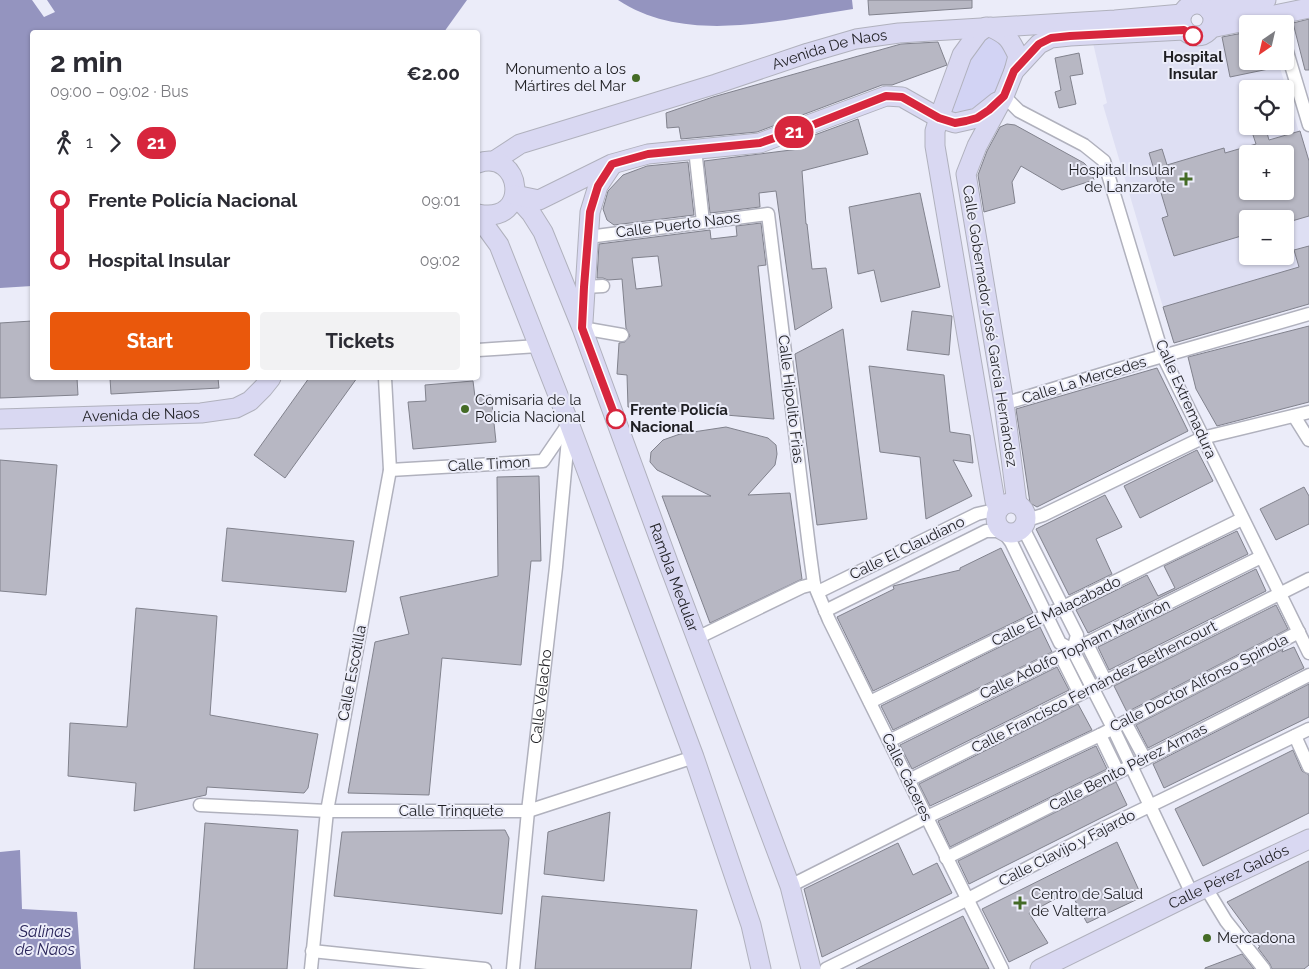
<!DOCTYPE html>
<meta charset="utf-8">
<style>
:root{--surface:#fff;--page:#f2f2f3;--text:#2b2b33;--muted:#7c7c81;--accent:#ea580c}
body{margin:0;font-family:Raleway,sans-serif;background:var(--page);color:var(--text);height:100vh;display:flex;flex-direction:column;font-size:19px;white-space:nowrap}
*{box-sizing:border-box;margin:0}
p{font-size:16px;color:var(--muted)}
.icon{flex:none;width:28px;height:28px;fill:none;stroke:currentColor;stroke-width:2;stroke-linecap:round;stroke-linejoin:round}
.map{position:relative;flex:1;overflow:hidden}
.drawer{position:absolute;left:30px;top:30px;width:450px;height:350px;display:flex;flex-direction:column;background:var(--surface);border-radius:5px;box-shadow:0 1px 4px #0004}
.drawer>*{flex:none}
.badge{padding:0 10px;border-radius:16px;font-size:18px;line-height:32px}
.needle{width:32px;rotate:214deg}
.controls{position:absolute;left:1239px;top:15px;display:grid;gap:10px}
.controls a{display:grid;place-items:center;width:55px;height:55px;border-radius:5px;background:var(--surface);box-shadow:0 1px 4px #0004;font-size:25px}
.map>.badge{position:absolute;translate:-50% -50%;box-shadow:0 0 0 2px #fff}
.legs{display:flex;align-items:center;gap:8px;height:55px;padding:0 20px;font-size:16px}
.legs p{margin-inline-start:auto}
.summary{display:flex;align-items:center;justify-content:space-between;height:85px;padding:0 20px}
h1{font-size:28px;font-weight:700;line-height:38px}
.primary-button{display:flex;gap:10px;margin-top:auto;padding:10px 20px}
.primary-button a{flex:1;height:58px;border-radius:5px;background:var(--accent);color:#fff;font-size:20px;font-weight:700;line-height:58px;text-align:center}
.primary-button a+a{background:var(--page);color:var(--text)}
ul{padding:0 20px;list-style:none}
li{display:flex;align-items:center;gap:18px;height:60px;font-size:19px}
li i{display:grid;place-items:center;width:8px;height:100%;margin:0 6px;background:currentColor}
li i::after{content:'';width:12px;height:12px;margin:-6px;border:4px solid;border-radius:50%;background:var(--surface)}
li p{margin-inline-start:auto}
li:first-child i{background:linear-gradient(#0000 50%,currentColor 0)}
li:last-child i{background:linear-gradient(currentColor 50%,#0000 0)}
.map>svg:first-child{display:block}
</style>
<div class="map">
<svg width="1309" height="969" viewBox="0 0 1309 969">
<rect width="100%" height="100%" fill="#ebecf9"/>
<path fill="#dedff3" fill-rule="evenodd" d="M 1247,31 L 1248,61 L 1278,61 L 1309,166 L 1309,304 L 1176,342 L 1173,341 L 1103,105 L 1107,103 L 1093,43 L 1107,44 L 1222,37 ZM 1248,89 L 1285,89 L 1285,126 L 1248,126 ZM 1248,154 L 1285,154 L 1285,191 L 1248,191 ZM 1248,219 L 1285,219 L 1285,256 L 1248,256 Z"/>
<path fill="#d2d3f4" d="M 991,35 L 1009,51 L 1006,78 L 995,92 L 984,102 L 969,110 L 948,113 L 973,45 Z"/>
<path fill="#9494bf" d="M 0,0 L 32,0 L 44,17 L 55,12 L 47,0 L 467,0 L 444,32 L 32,32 L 32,286 L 0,288 Z
M 618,0 L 852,0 L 853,9 C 778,20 686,45 618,0 Z
M 20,850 L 22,909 L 77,912 L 81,969 L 0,969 L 0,852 Z"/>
<path fill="#b7b7c3" stroke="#81828d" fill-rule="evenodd" d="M 868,0 L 972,0 L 972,8 L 869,15 Z
M 1309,19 L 1309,70 L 1305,70 L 1293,23 Z
M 1248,32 L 1248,61 L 1281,61 L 1283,66 L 1230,77 L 1222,37 Z
M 938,42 L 947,65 L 892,85 L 882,85 L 757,132 L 681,139 L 679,127 L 667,128 L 666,113 L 713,97 L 901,44 Z
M 1079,53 L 1083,74 L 1070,76 L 1076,104 L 1059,108 L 1055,92 L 1061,90 L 1055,58 Z
M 858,119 L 868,154 L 802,171 L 806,224 L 807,224 L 812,269 L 826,268 L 832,308 L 795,330 L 776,191 L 759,193 L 760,207 L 710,213 L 704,161 L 799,149 L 798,141 Z
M 1007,124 L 1015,125 L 1084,163 L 1090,169 L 1094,180 L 1062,190 L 1021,166 L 1012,182 L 1015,203 L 984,212 L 978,175 L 987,151 L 1000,127 Z
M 1250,126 L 1265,126 L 1269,140 L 1300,131 L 1309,161 L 1309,216 L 1285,223 L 1285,219 L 1248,219 L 1248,234 L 1174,256 L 1162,218 L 1168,216 L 1149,153 L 1162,149 L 1167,165 L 1224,148 L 1225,153 L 1256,144 ZM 1248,154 L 1285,154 L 1285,173 L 1290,191 L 1248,191 Z
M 688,162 L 694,215 L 614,225 L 607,220 L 603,209 L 608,191 L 623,175 L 647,166 Z
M 920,193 L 940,287 L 881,302 L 874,270 L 858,274 L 849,207 Z
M 761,223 L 766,265 L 758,266 L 774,419 L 628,407 L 627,375 L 617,374 L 619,343 L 625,342 L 630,336 L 626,328 L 622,279 L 608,280 L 603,278 L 597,278 L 599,244 L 710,230 L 711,239 L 737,236 L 736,226 ZM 658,256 L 662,286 L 636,289 L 632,258 Z
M 1309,246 L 1309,304 L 1174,343 L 1163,307 L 1299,267 L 1294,250 Z
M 912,311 L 952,316 L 949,355 L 907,350 Z
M 32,321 L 32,378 L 77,378 L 78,395 L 0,398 L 0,323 Z
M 1309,326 L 1309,402 L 1217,426 L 1196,389 L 1188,357 Z
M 843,329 L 867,519 L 817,525 L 795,354 Z
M 869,366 L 944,375 L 950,432 L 970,435 L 973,463 L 953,460 L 972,496 L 926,519 L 920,457 L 880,452 Z
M 1157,368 L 1188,431 L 1037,507 L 1030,503 L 1016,409 Z
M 110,378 L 218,378 L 219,388 L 111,394 Z
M 309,378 L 357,378 L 285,478 L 254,455 Z
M 473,381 L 475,397 L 491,395 L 496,442 L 413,449 L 408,402 L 426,401 L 425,385 Z
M 726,427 L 768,438 L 776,445 L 777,454 L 775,465 L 748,495 L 790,493 L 802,579 L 710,623 L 662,496 L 711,496 L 657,470 L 650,462 L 651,452 L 663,440 L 680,434 Z
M 1197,450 L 1213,481 L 1140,518 L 1124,486 Z
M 0,460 L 57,465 L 46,595 L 0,591 Z
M 539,476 L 541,561 L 531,561 L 521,665 L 442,658 L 429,795 L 348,793 L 375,642 L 409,634 L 400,597 L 498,576 L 497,477 Z
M 1304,487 L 1309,496 L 1309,524 L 1276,540 L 1260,509 Z
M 1105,495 L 1122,527 L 1096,539 L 1112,574 L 1069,595 L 1036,529 Z
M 227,528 L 354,541 L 346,592 L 222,581 Z
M 1237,531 L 1248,554 L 1088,633 L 1076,610 L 1147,575 L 1158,596 L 1175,588 L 1164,566 Z
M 1001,548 L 1033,613 L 873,691 L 837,617 L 894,589 L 893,586 L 960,570 L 960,568 Z
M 1256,569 L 1266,591 L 1109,670 L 1098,647 Z
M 1276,605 L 1288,629 L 1127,712 L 1114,686 Z
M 136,608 L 217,616 L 210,715 L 318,734 L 308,788 L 304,793 L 207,787 L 206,795 L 134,811 L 136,783 L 68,776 L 70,723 L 127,727 Z
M 1040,627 L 1052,652 L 893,730 L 881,706 Z
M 1294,647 L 1304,668 L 1148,748 L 1136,725 L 1283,649 L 1282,652 Z
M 1057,667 L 1069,690 L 912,769 L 900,745 Z
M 1309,684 L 1309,717 L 1164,788 L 1153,764 Z
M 1078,704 L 1092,730 L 930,806 L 919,784 Z
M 1096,746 L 1107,769 L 950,847 L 938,821 Z
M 1293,750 L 1302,771 L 1309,775 L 1309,813 L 1203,866 L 1175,809 Z
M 1116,782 L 1127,805 L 969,884 L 958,861 Z
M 610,812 L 604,881 L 544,874 L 548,832 Z
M 205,823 L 298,830 L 287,969 L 194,969 Z
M 505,830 L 509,838 L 502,914 L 334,896 L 342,832 Z
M 1117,842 L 1142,897 L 1087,923 L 1070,891 L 1029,913 L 1048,943 L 1009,962 L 982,909 Z
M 898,843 L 913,875 L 937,863 L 952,893 L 822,957 L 804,889 Z
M 1309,861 L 1309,965 L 1304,969 L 1272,969 L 1270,964 L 1258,948 L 1260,947 L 1227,902 Z
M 542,896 L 697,910 L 691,969 L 535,969 Z
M 963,916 L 989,969 L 856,969 Z
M 1242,954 L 1254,969 L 1205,969 L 1205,968 Z"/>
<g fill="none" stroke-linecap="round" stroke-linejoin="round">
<defs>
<g id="street">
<path d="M 1285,45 L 1309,125"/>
<path d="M 1004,96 L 1019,111 L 1084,145 L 1104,161 L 1163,356 L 1309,653"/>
<path d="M 695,149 L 703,222"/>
<path d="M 588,237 L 768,214 L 810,555 L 814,584 L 829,620 L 1002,969"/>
<path d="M 584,287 L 603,286"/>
<path d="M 582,328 L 622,335"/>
<path d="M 478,350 L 538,346"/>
<path d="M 1004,403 L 1010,402 L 1149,360 L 1309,314"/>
<path d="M 1294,416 L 1309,440"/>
<path d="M 390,470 L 543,461 L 569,423"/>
<path d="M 1027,520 L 1043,515 L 1202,438 L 1309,412"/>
<path d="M 1023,528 L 1077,635 L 1073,650"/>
<path d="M 818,592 L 977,514 L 999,509"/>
<path d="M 825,611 L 986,531 L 1003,531 L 1011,542 L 1060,643 L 1073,650 L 1113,728 L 1192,894"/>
<path d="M 697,638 L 802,587 L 814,584"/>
<path d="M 1087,644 L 1106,682"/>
<path d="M 1061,656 L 1080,694"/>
<path d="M 870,702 L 1242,519"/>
<path d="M 1125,722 L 1145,759"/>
<path d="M 1100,735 L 1118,772"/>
<path d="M 1295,736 L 1309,767"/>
<path d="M 889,741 L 1261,557"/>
<path d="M 909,780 L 1309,579"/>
<path d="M 200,805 L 327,811 L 528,811 L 694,757"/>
<path d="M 946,858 L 1145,759 L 1309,675"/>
<path d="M 790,886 L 927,817 L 1100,735 L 1299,632"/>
<path d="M 1206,888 L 1226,921 L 1264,969"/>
<path d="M 312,951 L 485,969"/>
<path d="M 311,969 L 327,811 L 390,470 L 385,378"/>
<path id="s1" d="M 513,969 L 528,811 L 556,567 L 569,428"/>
<path d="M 826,969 L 966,900 L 1106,827 L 1309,729"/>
</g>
<g id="secondary">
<circle cx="1197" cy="20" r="16"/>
<path d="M 1209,10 L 1251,4 L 1266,0"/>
<path d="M 986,27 L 978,33 L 962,55 L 939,118 L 935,131 L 935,146 L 995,501 L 999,509"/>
<path d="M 990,27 C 1008,35 1010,39 1018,56 L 1014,71"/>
<path d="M 1211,28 L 1309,8"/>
<path id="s2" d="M 494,161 L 520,144 L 716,84 L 808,53 L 856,39 L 899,33 L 1115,20 L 1182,14"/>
<path d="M 478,163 C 522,148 532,225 478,214"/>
<path id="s3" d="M 515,195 L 531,213 L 543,232 L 582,328 L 669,565 L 790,886 L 811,969"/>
<path d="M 515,195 L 539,200 L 612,164 L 648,154 L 760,143 L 886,96 L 902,97 L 939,118 L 955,123 L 977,118 L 997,102"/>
<path d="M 478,216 L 499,245 L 569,423 L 694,757 L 751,925 L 761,969"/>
<path d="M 583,322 L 590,212 L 598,186 L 612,165"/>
<path id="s4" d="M 0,419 L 201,413 L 236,408 L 250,401 L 263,388 L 271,378"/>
<circle cx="1011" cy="518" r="15"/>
<path d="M 1017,504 L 1004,403 L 966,174 L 977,146 L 1004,96 L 1014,71 L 1039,44 L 1051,38 L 1070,36 L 1184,30"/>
<path id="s5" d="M 1040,969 L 1192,894 L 1309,839"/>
</g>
</defs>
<use href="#street" stroke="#b0b1bd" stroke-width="15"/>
<use href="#secondary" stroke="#b0b1bd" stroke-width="21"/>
<use href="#street" stroke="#fff" stroke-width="12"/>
<use href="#secondary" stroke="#d9d8f2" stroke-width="19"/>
</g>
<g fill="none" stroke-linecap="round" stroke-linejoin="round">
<defs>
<path id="line-1" d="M 616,419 L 582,328 L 584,287 L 590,212 L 598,186 L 612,164 L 648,154 L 760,143 L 815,124 L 886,96 L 902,97 L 939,118 L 955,123 L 966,121 L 977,118 L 989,110 L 1004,96 L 1014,71 L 1039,44 L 1051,38 L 1070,36 L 1184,30 L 1193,36"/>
</defs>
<use href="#line-1" stroke="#fff" stroke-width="11"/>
<use href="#line-1" stroke="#d7263d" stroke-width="8"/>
</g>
<g fill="#fff" stroke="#d7263d" stroke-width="2.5">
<circle cx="1193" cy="36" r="9"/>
<circle cx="616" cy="419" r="9"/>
</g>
<g fill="#446b26" stroke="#ebecf9" stroke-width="2">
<circle cx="636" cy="78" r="5"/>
<path d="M1183.5 171.5h5v5h5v5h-5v5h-5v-5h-5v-5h5z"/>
<circle cx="465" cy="409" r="5"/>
<path d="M1017.5 895.5h5v5h5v5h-5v5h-5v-5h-5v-5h5z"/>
<circle cx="1207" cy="938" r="5"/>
</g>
<g text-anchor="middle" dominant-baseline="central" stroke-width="4" stroke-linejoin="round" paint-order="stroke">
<g font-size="15" fill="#1e1e22" stroke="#ebecf9">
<text stroke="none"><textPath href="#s2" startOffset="355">Avenida De Naos</textPath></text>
<text transform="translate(678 225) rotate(-7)">Calle Puerto Naos</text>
<text transform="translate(990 326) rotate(81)">Calle Gobernador José García Hernández</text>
<text transform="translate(1084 380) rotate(-17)">Calle La Mercedes</text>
<text transform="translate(791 399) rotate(83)">Calle Hipolito Frias</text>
<text transform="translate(1186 399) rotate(66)">Calle Extremadura</text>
<text stroke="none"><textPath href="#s4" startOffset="141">Avenida de Naos</textPath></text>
<text transform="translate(489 464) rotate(-3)">Calle Timon</text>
<text transform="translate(907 548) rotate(-26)">Calle El Claudiano</text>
<text stroke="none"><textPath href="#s3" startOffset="416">Rambla Medular</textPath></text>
<text transform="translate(1056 611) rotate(-26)">Calle El Malacabado</text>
<text transform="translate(1075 649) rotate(-26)">Calle Adolfo Topham Martinón</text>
<text transform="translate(352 673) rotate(-79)">Calle Escotilla</text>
<text transform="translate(1199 683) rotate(-27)">Calle Doctor Alfonso Spinola</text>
<text transform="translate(1094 687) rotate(-27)">Calle Francisco Fernández Bethencourt</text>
<text stroke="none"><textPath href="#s1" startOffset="274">Calle Velacho</textPath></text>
<text transform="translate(1128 767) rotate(-27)">Calle Benito Pérez Armas</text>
<text transform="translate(907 777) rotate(64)">Calle Cáceres</text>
<text x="451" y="811">Calle Trinquete</text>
<text transform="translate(1067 848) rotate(-27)">Calle Clavijo y Fajardo</text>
<text stroke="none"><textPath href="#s5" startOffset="210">Calle Pérez Galdós</textPath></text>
</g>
<g font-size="15" font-weight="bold" fill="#1e1e22" stroke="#ebecf9">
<text x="1193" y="57">Hospital<tspan x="1193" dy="17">Insular</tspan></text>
<text x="630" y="410" text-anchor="start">Frente Policía<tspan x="630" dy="17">Nacional</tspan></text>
</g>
<g font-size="15" fill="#1e1e22" stroke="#ebecf9" text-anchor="start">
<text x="626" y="69" text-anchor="end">Monumento a los<tspan x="626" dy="17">Mártires del Mar</tspan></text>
<text x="1175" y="170" text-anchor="end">Hospital Insular<tspan x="1175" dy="17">de Lanzarote</tspan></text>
<text x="475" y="400">Comisaria de la<tspan x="475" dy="17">Policia Nacional</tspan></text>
<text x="1031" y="894">Centro de Salud<tspan x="1031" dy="17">de Valterra</tspan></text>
<text x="1217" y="938">Mercadona</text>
</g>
<g font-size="16" font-style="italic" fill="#2a255a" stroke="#ebecf9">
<text x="45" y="931">Salinas<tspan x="45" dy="18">de Naos</tspan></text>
</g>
</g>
</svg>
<div class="controls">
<a><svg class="needle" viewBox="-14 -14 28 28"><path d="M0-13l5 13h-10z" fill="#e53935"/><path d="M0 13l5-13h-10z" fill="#7c7c81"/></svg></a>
<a><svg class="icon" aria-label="locate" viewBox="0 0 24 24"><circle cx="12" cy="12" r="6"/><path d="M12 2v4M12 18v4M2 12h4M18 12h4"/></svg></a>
<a>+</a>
<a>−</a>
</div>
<b class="badge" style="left:794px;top:132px;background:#d7263d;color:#fff">21</b>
<section class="drawer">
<div class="summary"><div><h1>2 min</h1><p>09:00 – 09:02 · Bus</p></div><b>€2.00</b></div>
<div class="legs"><svg class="icon" aria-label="walk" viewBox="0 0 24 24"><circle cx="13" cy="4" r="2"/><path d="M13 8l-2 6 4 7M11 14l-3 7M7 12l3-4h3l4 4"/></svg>1<svg class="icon" aria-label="forward" viewBox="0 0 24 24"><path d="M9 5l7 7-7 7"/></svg><b class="badge" style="background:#d7263d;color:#fff">21</b></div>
<ul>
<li><i style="color:#d7263d"></i><b>Frente Policía Nacional</b><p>09:01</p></li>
<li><i style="color:#d7263d"></i><b>Hospital Insular</b><p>09:02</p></li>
</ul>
<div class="primary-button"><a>Start</a><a>Tickets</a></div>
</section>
</div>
